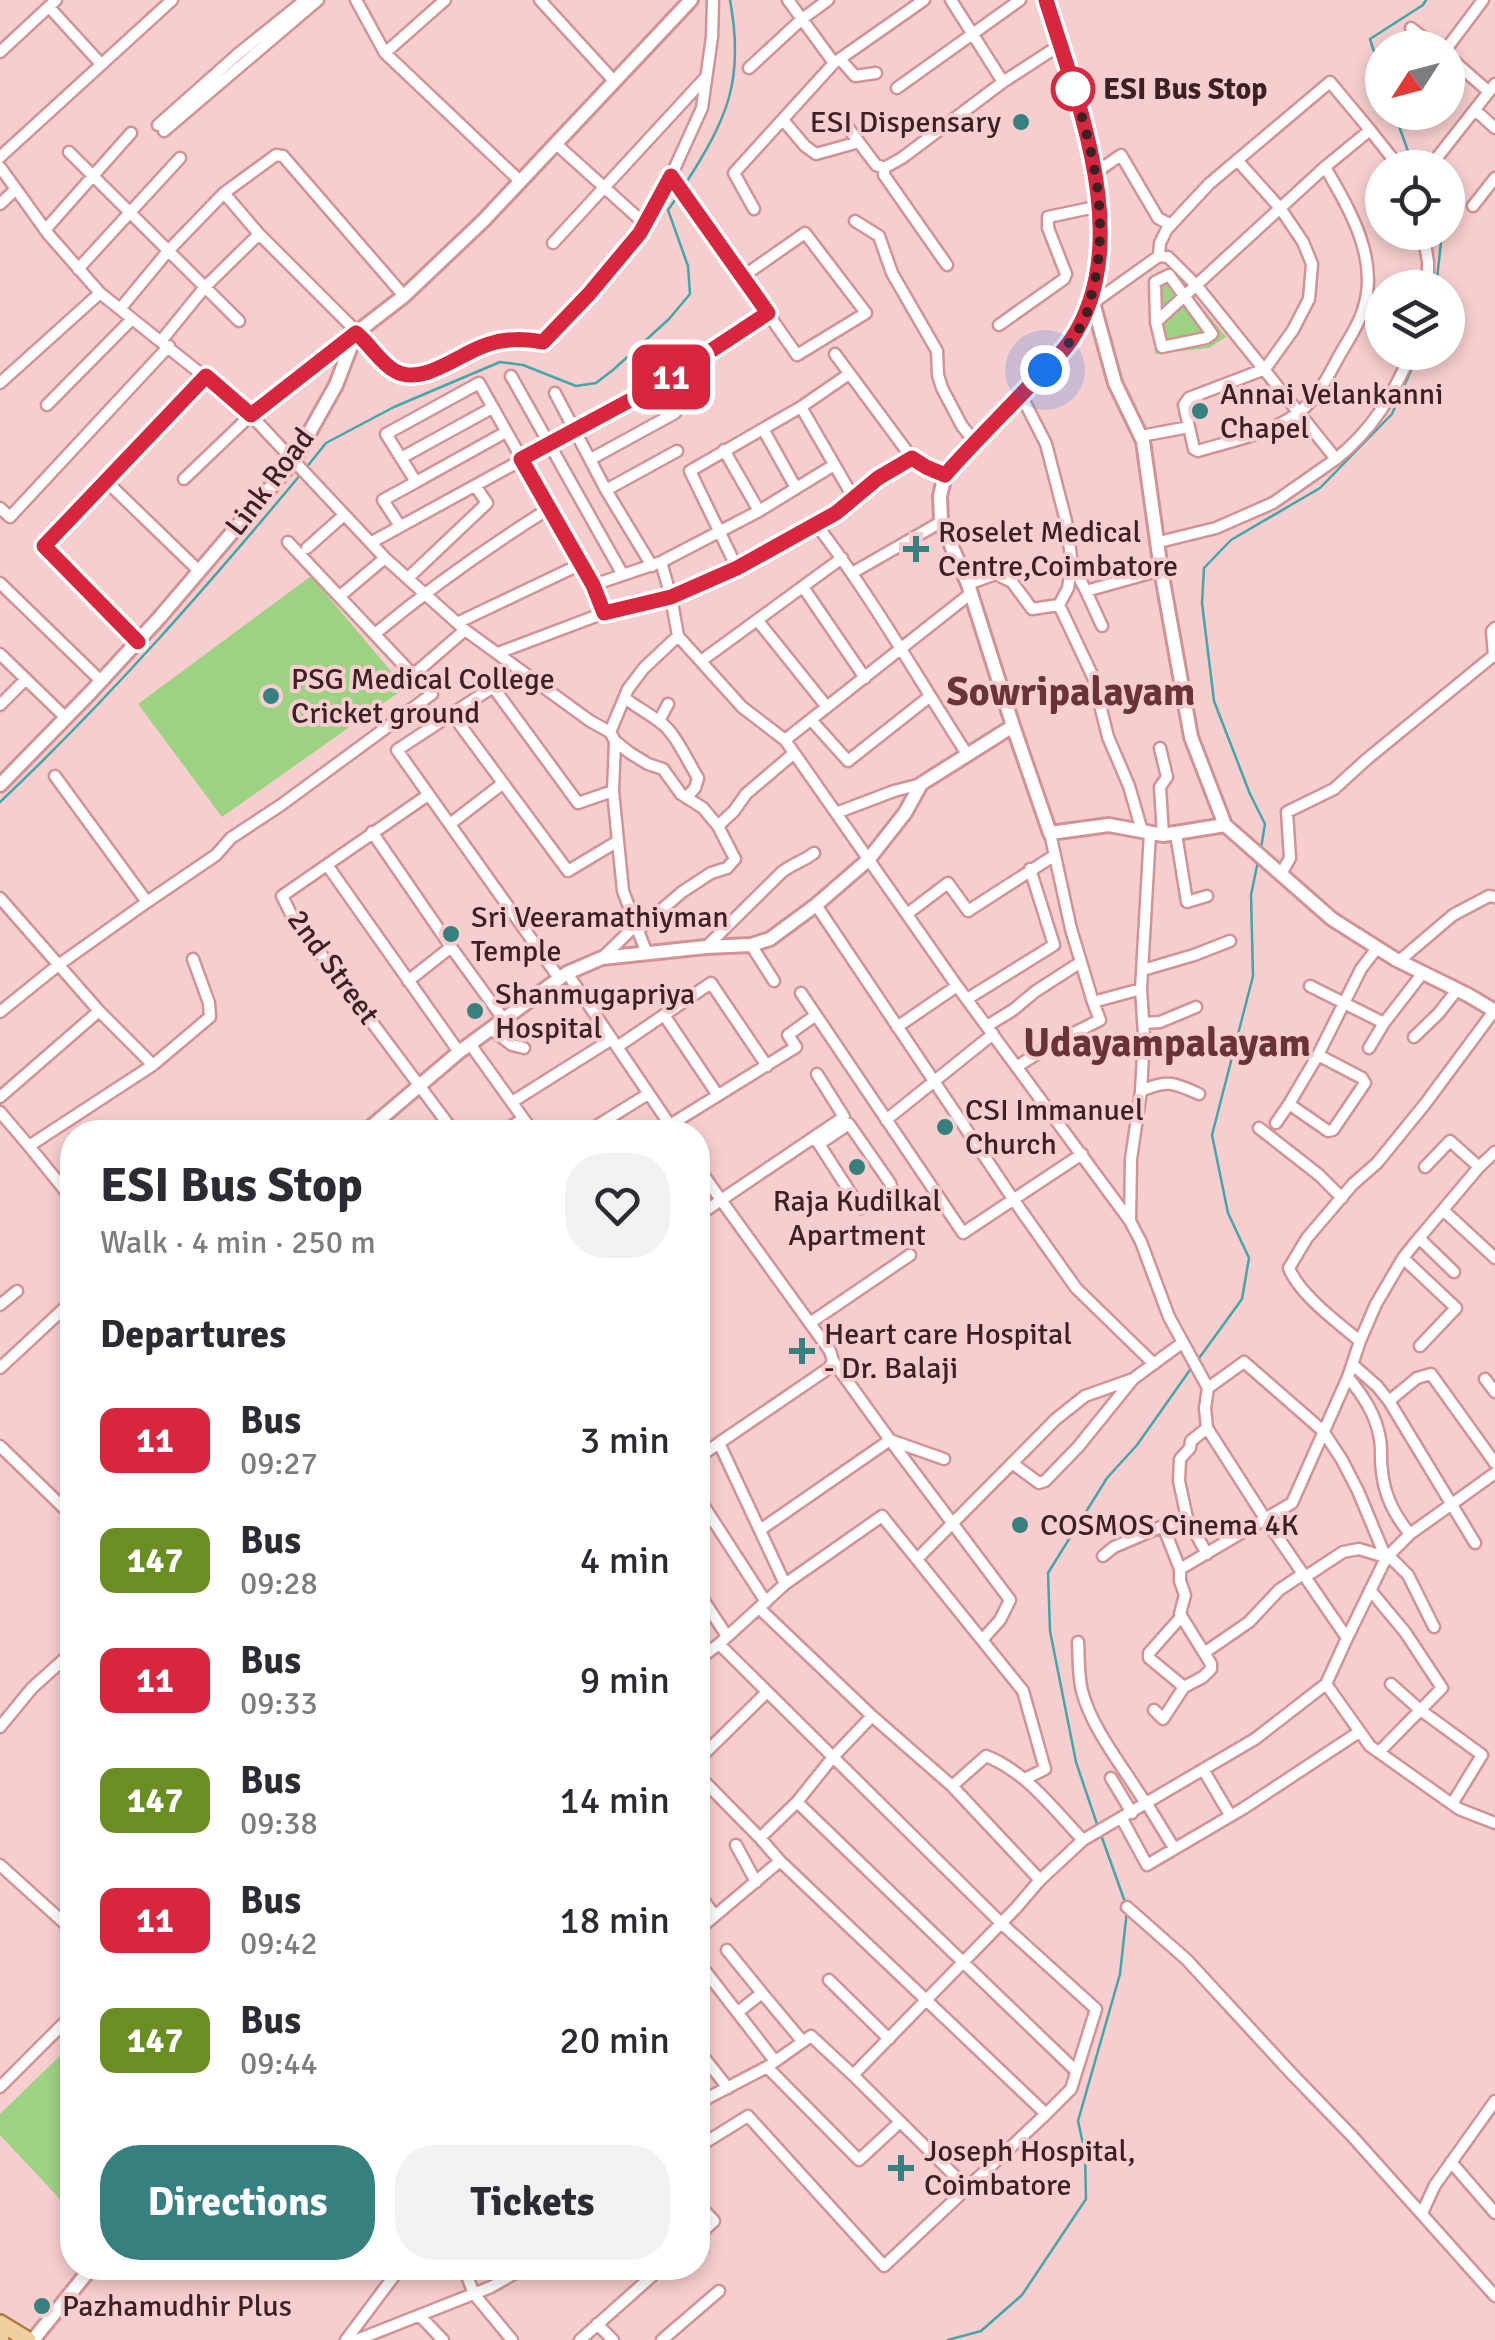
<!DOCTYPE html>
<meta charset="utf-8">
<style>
:root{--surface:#fff;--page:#f2f2f3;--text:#2b2b33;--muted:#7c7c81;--accent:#378080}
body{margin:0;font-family:Signika,sans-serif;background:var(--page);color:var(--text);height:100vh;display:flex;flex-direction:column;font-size:38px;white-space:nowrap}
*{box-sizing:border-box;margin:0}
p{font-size:32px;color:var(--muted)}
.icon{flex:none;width:55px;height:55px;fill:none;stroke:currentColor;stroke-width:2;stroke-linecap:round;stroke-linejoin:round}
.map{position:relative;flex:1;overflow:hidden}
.side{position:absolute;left:60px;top:1120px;width:650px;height:1160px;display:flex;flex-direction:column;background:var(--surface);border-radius:40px;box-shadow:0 5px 15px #0003}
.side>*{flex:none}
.badge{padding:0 20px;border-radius:15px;font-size:35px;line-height:65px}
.needle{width:65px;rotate:234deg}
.tools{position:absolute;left:1365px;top:30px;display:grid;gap:20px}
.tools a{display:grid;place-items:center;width:100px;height:100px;border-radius:50%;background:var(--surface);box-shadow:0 5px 15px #0003;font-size:50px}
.you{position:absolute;width:50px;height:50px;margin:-25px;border:8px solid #fff;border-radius:50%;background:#1a73e8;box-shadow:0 0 0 15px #1a73e833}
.map>.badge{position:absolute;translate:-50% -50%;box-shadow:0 0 0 5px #fff}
h2{padding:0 40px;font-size:38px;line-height:90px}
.round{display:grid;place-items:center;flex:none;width:105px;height:105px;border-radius:40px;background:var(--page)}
.head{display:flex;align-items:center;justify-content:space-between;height:170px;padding:0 40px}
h1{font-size:48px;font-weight:700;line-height:75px}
.button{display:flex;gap:20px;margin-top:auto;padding:20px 40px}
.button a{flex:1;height:115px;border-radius:40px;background:var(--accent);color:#fff;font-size:40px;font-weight:700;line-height:115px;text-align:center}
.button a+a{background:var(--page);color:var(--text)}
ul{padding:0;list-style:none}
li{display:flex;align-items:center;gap:30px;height:120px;padding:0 40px}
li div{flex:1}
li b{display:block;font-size:38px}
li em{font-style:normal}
li .badge{min-width:110px;font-weight:700;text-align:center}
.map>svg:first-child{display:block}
</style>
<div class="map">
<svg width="1495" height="2340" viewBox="0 0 1495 2340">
<rect width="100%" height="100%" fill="#f7cecf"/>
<path fill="#9dd283" d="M 1172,270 L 1226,337 L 1209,348 L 1155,354 L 1151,278 Z
M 311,576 L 405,688 L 222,817 L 138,704 Z
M 71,2045 L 72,2046 L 72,2212 L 0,2135 L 0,2114 Z"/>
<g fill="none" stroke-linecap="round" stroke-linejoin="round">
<path stroke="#43a7a8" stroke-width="2.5" d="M 1382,77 L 1370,39 L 1423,5 L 1426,0
M 1394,112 L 1414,168
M 684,186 C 727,119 745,81 730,0
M 1436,288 L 1441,242 L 1438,232
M 306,468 L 326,443 L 394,407 L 500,362 L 523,365 L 576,386 L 596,383 L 613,370 L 669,319 L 690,294 L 688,266 L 668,210 L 680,193
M 0,802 C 108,700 206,588 301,474
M 1261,848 L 1265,824 L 1250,794 L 1214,701 L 1202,603 L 1204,568 L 1231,540 L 1320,488 L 1392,414 L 1419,352
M 1197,1361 L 1242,1299 L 1249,1258 L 1228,1213 L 1212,1135 L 1253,976 L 1251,895 L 1258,861
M 1098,1827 L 1076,1762 L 1050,1631 L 1048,1573 L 1107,1478 L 1137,1445 L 1192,1367
M 1101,1835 L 1125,1902
M 948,2340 L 981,2331 L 1022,2295 L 1086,2199 L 1085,2153 L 1078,2121 L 1120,1974 L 1127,1910"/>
<defs>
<path id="minor" d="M 356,0 L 385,53 L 520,181
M 540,0 L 614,81
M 788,0 L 834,63
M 951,0 L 1003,82
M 49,7 L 101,64
M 1411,28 L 1436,48
M 1447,48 L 1483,0
M 0,52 L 56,0
M 385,53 L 445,0
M 1448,56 L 1489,92
M 840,59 L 855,76 L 876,73
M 749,68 L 802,19 L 828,0
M 897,88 L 1020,0
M 1475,110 L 1495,128
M 783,120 L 805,146 L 816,154 L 859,142
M 843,121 L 876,165 L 884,168 L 884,175 L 947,265
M 158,125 L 238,54 L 305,0
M 164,131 L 318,0
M 555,143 L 646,225
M 69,152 L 239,321
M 0,157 L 172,0
M 0,167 L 49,235 L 100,293 L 246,410 L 385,558 L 465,630 L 590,721 L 610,732 L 615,741 L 630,753 L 648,764 L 663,769 L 681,794 L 703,808 L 718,826 L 735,859 L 727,868 L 711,873 L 682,892 L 638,930
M 1325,167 L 1370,130 L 1400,168
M 884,168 L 902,158 L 1003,82 L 1060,45
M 1429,168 L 1495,84
M 1095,173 L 1121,155 L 1158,218 L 1171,225
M 671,176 L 797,355 L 866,313 L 805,233 L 742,277
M 0,204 L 16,189
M 1473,206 L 1495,178
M 754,209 L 734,173 L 834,63 L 924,0
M 855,221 L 879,236 L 892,273 L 937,351 L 938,375 L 942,388 L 962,426 L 975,442
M 45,230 L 131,133
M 1423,232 L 1428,262 L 1428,288
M 553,243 L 706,77
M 1159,256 L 1160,243 L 1167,229 L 1209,184 L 1330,82 L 1370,130
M 78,269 L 180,158
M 1169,275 L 1212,334 L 1206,338 L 1162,347 L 1156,322 L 1155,282 Z
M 404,296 L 283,156 L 276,155 L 224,193 L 259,234 L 368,343 L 387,366 L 398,373 L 410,377 L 423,375 L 486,344 L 514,339 L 543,342 L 589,295 L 641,233 L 671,176 L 702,108 L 712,37 L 713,0
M 1093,303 L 1159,256 L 1168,257 L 1196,285 L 1336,459 L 1273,503 L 1216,528 L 1159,542
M 120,309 L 168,251 L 224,193
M 1363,310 L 1382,317
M 1156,322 L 1325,167 C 1350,210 1380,260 1363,310 C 1358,327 1346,343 1338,358 C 1328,377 1316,400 1298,413 C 1269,434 1231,441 1198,451 L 1194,449 L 1184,405 L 1189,398 L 1265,369 L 1293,330 L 1309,299 L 1312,264 L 1303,242 L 1280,208 L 1237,160
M 999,325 L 1064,279 L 1066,274 L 1048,228 L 1048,217 L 1100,206
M 161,341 L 205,287 L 259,234
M 835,354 L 912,458
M 511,376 L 623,575
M 0,383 L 100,293
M 555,393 L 606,490 L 652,566
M 1021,395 L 1046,444 L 1066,521 L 1072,564 L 1068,588 L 1059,605 L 1093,677 L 1108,737 L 1129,786 L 1142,831
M 47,405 L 132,319
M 801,407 L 849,374
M 763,429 L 796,488
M 1141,436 L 1189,427
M 724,450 L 759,511
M 401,458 L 492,408
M 591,459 L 675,413
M 1336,459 C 1374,428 1392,396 1412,352
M 184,479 L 251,415 L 354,334
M 106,481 L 199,571
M 416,482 L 506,432
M 606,490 L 677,451
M 0,508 L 10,517 L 169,346
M 816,524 C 872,597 917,677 967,754
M 400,526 L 383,500 L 416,482 L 386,434 L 479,383 L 593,585 L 604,613
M 288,542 L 413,675 L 465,630
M 372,542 L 662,383 L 768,313
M 307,548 L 344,515
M 661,562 L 759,511 L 834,465
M 1072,564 L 1086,591 L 1161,570
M 737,568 L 690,471 L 801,407 L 853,497
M 852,573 L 941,522
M 408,578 L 487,503 L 476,487
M 0,583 L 101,681
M 968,584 L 996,574 L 1012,582 L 1032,609 L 1059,605
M 593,585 L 661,562 L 671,597 L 678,636 L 644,668 L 628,689 L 610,732
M 803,587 L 865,678
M 1086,591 L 1102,626
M 340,596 L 385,558
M 758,621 L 827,707
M 457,623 L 581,564
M 376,633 C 431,587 489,546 550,508
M 678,636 L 742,707 L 785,740 L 957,986 L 1130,1221 L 1141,1242 L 1169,1317 L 1208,1388 L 1205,1408 L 1207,1428 L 1266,1520 L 1347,1638 L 1326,1684 L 1370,1746 L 1459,1809 L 1495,1823
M 137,641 L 44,546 L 207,376
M 498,653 L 604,613 L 671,597 L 737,568 L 836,513 L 878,478 L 912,458 L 927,467 L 945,475
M 0,654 L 66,718
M 701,661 L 842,558
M 625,698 C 636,707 648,713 660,722 C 675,732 688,762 698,778 L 695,788 L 687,797
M 0,705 L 26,679
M 452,714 L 568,871 L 618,841
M 659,721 L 668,704
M 812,721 L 848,761 L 929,697
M 785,740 L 970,594
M 615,741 L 613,791 L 623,891 L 647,954
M 1160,748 L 1167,777 L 1160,787 L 1163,835
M 428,795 L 282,896 L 291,914 L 454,1132
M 836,813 L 894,791 L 921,784
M 450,824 L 502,784
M 718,826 L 734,811 L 746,794 L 793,754
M 372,832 L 451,947 L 504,1020
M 1050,833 L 1071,929 L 1093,1002 L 1141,989
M 1176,834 L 1187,902 L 1207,896
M 327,865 L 459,1052
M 1281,874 L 1290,858 L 1287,812 L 1334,789 L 1367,759 L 1494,655 L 1492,631 L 1495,628
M 0,898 L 99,1011 L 153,1065 L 29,1146 L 72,1199
M 147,902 L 216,855 L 231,838 L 281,805 L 432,694 L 413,675
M 816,905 L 1013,1199 L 1076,1288 L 1154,1364
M 907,914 L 948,883 L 968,911 L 1055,855
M 751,945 L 774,981
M 706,947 L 782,872 C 792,864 804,861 814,853
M 603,957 L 636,925
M 1399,961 L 1453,915 L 1489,896 L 1495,897
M 1143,970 L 1194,955 L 1230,941
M 567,973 L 670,1125 L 796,1047 L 788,1035 L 816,1015
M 559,978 L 397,750 L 493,687 L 578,803 L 613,791
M 408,981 L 451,947
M 1310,986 L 1384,1023 L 1369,1048
M 801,993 L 963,1233 L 1082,1154
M 967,999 L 1054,945 L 1030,869
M 0,1012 L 57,966 L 147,902 L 55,776
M 664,1015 L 717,1094
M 1143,1023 L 1160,1022 L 1196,1007
M 1384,1023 L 1422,974
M 987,1026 L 1013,1010 L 1036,991 L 1081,962
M 897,1027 L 957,986
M 491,1029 L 512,1045 L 524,1048
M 1414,1037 L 1438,1014 L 1457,990
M 470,1044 L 533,1132
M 617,1047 L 711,983 L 767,1066
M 1318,1055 L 1362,1078 L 1365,1083 L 1333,1130 L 1328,1131 L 1289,1104 L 1318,1055 L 1361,969 L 1377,948
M 153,1065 L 210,1017 L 209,1003 L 193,959
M 1018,1066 L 1052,1044 L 1100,1020 L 1093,1002
M 1141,1091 C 1167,1079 1174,1083 1199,1094
M 0,1097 L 99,1011
M 512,1102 L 612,1039
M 0,1112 L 29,1146
M 886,1120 L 993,1034
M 1276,1123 L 1289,1104
M 1259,1128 L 1319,1175 L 1342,1198
M 503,1132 L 523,1119
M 587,1132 L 648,1094
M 814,1137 L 819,1144 L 857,1203 L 861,1208 L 890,1193 L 892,1188 L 890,1183 L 849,1124 L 819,1144
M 698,1167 L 721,1200 L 698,1216
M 1425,1167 L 1450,1141 L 1479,1167
M 1443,1210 L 1495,1258
M 1130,1221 L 1131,1159 L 1141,1091 L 1144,1036 L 1141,989 L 1150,833
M 1419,1238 L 1454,1272
M 1403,1258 L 1456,1308 L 1420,1346
M 0,1305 L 17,1291
M 810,1323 L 910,1255
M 1360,1341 C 1338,1323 1299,1294 1289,1268 L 1307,1238 L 1353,1184 L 1377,1163 L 1425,1104 L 1494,1011
M 833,1361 L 890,1440 L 944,1459
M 1353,1365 L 1377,1386 L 1389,1401 L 1475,1543
M 0,1368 L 72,1301
M 1348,1377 C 1364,1397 1376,1415 1380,1439 C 1382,1450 1380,1461 1382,1471 C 1384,1495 1395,1516 1410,1534
M 1485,1379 L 1495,1392
M 1208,1388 L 1244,1362 L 1323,1431 L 1342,1460 L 1358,1491 L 1386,1558
M 1389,1401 L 1417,1378 L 1431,1374 L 1495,1463
M 1207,1428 L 1191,1441 L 1190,1448 L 1180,1459 L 1179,1481 L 1187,1518 L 1163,1526 L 1180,1569 L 1292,1503 L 1348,1377 L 1360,1341 L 1376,1304 L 1403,1258 L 1415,1243 L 1479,1167 L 1495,1152
M 719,1443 L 829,1368 L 833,1361 L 830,1351 L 721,1200 L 844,1117 L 817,1074
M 0,1446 L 72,1516
M 698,1458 L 719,1443 L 785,1584 L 719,1644
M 1012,1463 L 1039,1483 L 1045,1481 L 1078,1447 L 1133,1379
M 698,1497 L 766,1602
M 1187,1518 L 1207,1554
M 760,1530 L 890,1440 L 1010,1600 L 1000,1620 L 982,1640
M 1103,1556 L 1114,1547 L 1163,1526
M 917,1559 L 1056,1419 L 1085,1396 L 1133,1379 L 1182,1343
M 1305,1577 L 1343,1552 L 1359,1549 L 1392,1559 L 1408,1575 L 1434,1627
M 785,1584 L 882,1516 L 1023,1691 L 1045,1769 L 1025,1779
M 1370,1590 L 1405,1632 L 1442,1688 L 1379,1752
M 698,1592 L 727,1636
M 759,1608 L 872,1716
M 1181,1617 L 1149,1653 L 1149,1658 L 1184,1687
M 1347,1638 L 1386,1558 L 1410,1534 L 1495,1473
M 1078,1642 C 1079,1659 1078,1675 1082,1691 C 1092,1730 1125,1769 1146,1804
M 1204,1653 L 1249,1622 L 1279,1590 L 1303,1574
M 698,1660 L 719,1644 L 833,1757 L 872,1716 L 952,1786 L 986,1756 C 1027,1772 1054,1810 1083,1840 L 1040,1880 L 1016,1908 L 853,2075 L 811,2036 L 767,2067 L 698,2103
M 1391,1684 L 1419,1709 L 1482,1755 L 1452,1804
M 1154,1710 L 1163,1719 L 1184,1687 L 1203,1677 L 1211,1669 L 1211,1664 L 1180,1614 L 1185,1595 L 1180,1581 L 1180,1569
M 0,1727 L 32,1688 L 72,1652
M 698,1760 L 766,1693
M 1204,1771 L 1230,1815
M 698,1775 L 760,1838
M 1111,1778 L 1132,1813
M 952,1786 L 1040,1880
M 797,1802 L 1076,2071
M 1147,1804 L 1174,1848
M 1122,1819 L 1147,1865 L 1244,1808 L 1359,1732
M 1083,1840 L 1255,1739 L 1326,1684
M 736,1845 L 756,1882
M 0,1865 L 72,1930
M 698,1893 L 715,1916
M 1127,1907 L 1187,1960 L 1292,2074 L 1352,2136 L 1495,2296
M 698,1930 L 780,1861
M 727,1950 L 762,1993 L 738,2012
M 703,1968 L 775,2061
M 829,1980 L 889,2039
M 762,1993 L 803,2042
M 698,2050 L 728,2088
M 767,2067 L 859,2160 L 900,2122
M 853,2075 L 967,2188
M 0,2087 L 72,2015
M 698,2147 L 748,2116 L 884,2266 L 1046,2114 L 1071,2089 L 1096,2009 L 1001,1923 L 833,1757 L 797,1802 L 760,1838 L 780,1861 L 1046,2114
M 1451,2162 L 1495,2213
M 698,2204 L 714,2221 L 698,2236
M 1422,2213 L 1435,2185 L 1495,2101
M 464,2268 L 474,2294 L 512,2340
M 420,2316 L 443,2340
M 597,2324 L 613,2340
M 346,2340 L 400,2268
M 357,2340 L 491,2287 L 524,2268
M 580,2340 L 661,2268
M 662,2340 L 719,2291"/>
<path id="tertiary" d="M 1046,0 C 1077,101 1136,243 1071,340 C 1061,355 1047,367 1035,380 C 1005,412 974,442 945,475 L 940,496 L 941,522 L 968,584 L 1013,726 L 1050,833 L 1109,825 L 1163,835 L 1225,825 L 1332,919 L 1395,959 L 1468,995 L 1495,1011
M 1092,299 L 1115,383 L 1143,441 L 1161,570 L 1191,737 L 1225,825
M 0,785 L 89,694 L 160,617 L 294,460 L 336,385 L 356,333 L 404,296 L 484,220 L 691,0
M 365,1132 L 459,1052 L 567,973 L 602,958 L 706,947 L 751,945 L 770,939 L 816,905 L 868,860 L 905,813 L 921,784 L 1013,726
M 33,2340 L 91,2268"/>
<path id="primary" d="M 0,2323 L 28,2340
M 0,2339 L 1,2340"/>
</defs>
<use href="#minor" stroke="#d39296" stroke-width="15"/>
<use href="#tertiary" stroke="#d39296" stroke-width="18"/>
<use href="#primary" stroke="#aa7d47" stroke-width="20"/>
<use href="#minor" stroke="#fff" stroke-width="10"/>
<use href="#tertiary" stroke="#fff" stroke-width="12"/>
<use href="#primary" stroke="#f0ce9d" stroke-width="15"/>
</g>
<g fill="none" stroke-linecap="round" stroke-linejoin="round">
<defs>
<path id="line" d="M 138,642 L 44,546 L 206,376 L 251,415 L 356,333 C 370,344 380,363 395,371 C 423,387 461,352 489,344 C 507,338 524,339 543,342 L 589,294 L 640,233 L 671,176 L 768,313 L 662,383 L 521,459 L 593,585 L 604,613 L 671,597 L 737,568 L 836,513 L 878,478 L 912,458 L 926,467 L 945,475 C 974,442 1005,412 1035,380 C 1047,367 1061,355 1071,340 C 1136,243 1077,101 1046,0"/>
</defs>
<use href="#line" stroke="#fff" stroke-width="22"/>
<use href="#line" stroke="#d7263d" stroke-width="15"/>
<path stroke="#3b2123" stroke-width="10" stroke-dasharray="0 18" d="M 1045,370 C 1060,353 1078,336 1086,315 C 1089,308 1090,300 1092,293 C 1110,224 1095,154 1073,89"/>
</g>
<circle fill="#fff" stroke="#d7263d" stroke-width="5" cx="1073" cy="89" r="20"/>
<g fill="#378080" stroke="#f7cecf" stroke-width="4">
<circle cx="1021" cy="122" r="10"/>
<circle cx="1200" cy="411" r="10"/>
<path d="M911 534h10v10h10v10h-10v10h-10v-10h-10v-10h10z"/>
<circle cx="271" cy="696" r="10"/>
<circle cx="451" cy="934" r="10"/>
<circle cx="475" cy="1011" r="10"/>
<circle cx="945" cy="1127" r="10"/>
<circle cx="857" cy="1167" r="10"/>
<path d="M797 1336h10v10h10v10h-10v10h-10v-10h-10v-10h10z"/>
<circle cx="1020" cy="1525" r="10"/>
<path d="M896 2153h10v10h10v10h-10v10h-10v-10h-10v-10h10z"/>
<circle cx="42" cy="2306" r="10"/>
</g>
<g text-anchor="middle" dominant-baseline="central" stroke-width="8" stroke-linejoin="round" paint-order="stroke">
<g font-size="30" font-weight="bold" fill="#3b2123" stroke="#f7cecf" text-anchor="start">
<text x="1103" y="89">ESI Bus Stop</text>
</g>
<g font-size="30" fill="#3b2123" stroke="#f7cecf" text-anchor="start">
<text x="1001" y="122" text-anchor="end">ESI Dispensary</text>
<text x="1220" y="394">Annai Velankanni<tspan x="1220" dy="34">Chapel</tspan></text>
<text x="938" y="532">Roselet Medical<tspan x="938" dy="34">Centre,Coimbatore</tspan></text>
<text x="291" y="679">PSG Medical College<tspan x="291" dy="34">Cricket ground</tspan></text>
<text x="471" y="917">Sri Veeramathiyman<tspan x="471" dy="34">Temple</tspan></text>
<text x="495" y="994">Shanmugapriya<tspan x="495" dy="34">Hospital</tspan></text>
<text x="965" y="1110">CSI Immanuel<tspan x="965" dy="34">Church</tspan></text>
<text x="857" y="1201" text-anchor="middle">Raja Kudilkal<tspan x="857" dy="34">Apartment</tspan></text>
<text x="824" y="1334">Heart care Hospital<tspan x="824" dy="34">- Dr. Balaji</tspan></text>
<text x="1040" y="1525">COSMOS Cinema 4K</text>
<text x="924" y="2151">Joseph Hospital,<tspan x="924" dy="34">Coimbatore</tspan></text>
<text x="62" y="2306">Pazhamudhir Plus</text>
</g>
<g font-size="30" fill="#3b2123" stroke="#f7cecf">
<text transform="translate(270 482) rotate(-53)">Link Road</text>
<text transform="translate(333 967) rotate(54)">2nd Street</text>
</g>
<g font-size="40" font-weight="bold" fill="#6a3338" stroke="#f7cecf">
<text x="1071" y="692">Sowripalayam</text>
<text x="1167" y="1043">Udayampalayam</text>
</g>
</g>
</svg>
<div class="tools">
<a><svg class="needle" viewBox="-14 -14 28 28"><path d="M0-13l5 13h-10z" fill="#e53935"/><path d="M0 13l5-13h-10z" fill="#7c7c81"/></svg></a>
<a><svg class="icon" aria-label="locate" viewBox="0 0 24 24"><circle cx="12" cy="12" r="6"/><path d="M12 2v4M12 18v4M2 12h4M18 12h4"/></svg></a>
<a><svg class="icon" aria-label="layers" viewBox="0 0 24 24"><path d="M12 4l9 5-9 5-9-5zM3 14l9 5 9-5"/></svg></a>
</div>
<div class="you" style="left:1045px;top:370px"></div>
<b class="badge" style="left:671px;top:377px;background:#d7263d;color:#fff">11</b>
<section class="side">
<div class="head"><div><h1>ESI Bus Stop</h1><p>Walk · 4 min · 250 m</p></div><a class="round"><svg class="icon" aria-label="heart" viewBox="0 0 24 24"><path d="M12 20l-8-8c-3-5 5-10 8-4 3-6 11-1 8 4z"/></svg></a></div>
<h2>Departures</h2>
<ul>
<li><span class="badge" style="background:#d7263d;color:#fff">11</span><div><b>Bus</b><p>09:27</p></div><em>3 min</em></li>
<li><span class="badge" style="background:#6b8e23;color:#fff">147</span><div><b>Bus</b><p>09:28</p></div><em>4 min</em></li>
<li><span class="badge" style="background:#d7263d;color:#fff">11</span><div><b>Bus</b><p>09:33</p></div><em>9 min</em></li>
<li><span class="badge" style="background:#6b8e23;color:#fff">147</span><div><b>Bus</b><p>09:38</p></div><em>14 min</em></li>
<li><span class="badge" style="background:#d7263d;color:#fff">11</span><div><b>Bus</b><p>09:42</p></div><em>18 min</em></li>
<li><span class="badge" style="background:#6b8e23;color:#fff">147</span><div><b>Bus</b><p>09:44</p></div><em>20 min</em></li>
</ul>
<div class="button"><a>Directions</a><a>Tickets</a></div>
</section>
</div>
